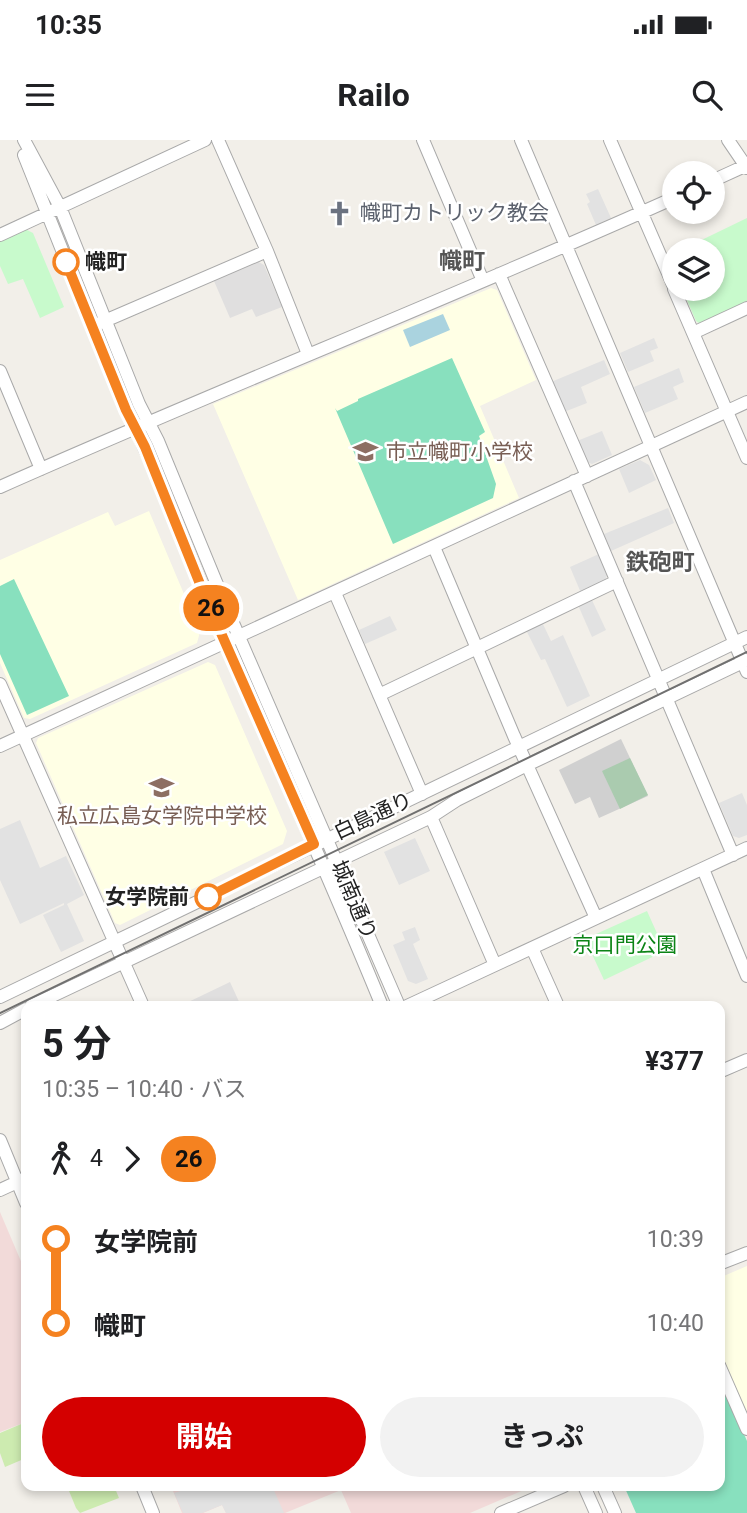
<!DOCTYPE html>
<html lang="ja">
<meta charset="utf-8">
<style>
:root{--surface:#fff;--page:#f2f2f2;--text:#202124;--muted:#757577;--accent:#d40000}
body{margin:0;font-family:Roboto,"Noto Sans JP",sans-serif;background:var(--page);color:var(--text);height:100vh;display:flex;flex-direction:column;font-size:26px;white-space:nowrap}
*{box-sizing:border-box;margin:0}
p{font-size:23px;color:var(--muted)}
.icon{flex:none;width:38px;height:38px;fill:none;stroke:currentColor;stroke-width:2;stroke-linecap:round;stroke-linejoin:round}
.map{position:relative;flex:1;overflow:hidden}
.sheet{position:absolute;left:21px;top:861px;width:704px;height:490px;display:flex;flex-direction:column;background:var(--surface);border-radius:14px;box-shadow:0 4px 10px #0003}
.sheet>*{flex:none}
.badge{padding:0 14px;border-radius:23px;font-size:24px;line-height:46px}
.tools{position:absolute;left:662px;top:21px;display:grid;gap:14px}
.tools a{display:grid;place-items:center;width:63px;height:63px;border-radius:50%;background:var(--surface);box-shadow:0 4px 10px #0003;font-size:35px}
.map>.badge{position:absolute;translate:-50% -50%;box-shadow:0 0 0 4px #fff}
.legs{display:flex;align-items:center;gap:10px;height:77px;padding:0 21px;font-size:23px}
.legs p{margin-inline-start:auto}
.summary{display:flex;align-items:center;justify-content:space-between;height:119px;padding:0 21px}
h1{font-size:38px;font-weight:700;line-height:52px}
.cta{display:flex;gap:14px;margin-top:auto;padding:14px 21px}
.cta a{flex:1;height:80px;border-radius:42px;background:var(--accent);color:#fff;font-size:28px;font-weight:700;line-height:80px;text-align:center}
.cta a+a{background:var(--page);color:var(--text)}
ul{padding:0 21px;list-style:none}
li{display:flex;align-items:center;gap:24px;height:84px;font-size:26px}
li i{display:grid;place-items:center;width:10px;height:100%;margin:0 9px;background:currentColor}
li i::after{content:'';width:18px;height:18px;margin:-9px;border:5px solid;border-radius:50%;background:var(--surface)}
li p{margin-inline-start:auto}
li:first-child i{background:linear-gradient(#0000 50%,currentColor 0)}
li:last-child i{background:linear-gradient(currentColor 50%,#0000 0)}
.status{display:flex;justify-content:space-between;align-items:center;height:49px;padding:0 35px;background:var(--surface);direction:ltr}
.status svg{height:19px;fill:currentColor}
header{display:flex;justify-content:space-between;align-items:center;height:91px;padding:0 21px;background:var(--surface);font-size:32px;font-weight:700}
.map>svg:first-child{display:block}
</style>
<div class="status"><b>10:35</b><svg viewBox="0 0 49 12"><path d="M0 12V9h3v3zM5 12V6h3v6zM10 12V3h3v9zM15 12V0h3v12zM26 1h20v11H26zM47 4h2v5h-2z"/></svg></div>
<header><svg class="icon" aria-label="menu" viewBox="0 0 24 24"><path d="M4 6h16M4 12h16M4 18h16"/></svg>Railo<svg class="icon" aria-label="search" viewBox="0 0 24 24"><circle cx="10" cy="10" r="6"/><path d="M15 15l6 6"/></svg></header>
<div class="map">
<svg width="747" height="1373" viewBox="0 0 747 1373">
<rect width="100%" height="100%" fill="#f2efe9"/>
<path fill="#e0dfdf" d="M 257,121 L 264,125 L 282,167 L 256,177 L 252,169 L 230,178 L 214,141 Z
M 230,842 L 241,866 L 180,866 Z"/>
<path fill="#f2dad9" d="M 0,1072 L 26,1133 L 26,1282 L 0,1292 Z
M 171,1346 L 533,1346 L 470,1373 L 351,1373 L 341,1350 L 285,1373 L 226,1373 L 222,1365 L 203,1373 L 182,1373 Z"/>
<path fill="#ffffe5" d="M 491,148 L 497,150 L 536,240 L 480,266 L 519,358 L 298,460 L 213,264 Z
M 149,371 L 200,492 L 197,503 L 30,579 L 24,578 L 0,523 L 0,420 L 108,372 L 115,386 Z
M 208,522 L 215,525 L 287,691 L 283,704 L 120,785 L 115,783 L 36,603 L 38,598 Z
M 747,1126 L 747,1276 L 719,1212 L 719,1138 Z"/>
<path fill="#d0d0d0" d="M 621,599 L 648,656 L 599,678 L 590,657 L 575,664 L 559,630 Z"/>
<path fill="#cdebb0" d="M 26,1282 L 26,1318 L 5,1327 L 0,1313 L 0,1293 Z
M 67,1346 L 114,1346 L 119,1358 L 80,1373 L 76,1368 Z"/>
<path fill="#aacbaf" d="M 630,618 L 648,655 L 620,669 L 602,631 Z"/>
<path fill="#c8facc" d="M 747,78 L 747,163 L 700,184 L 696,181 L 682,149 L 712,149 L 712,110 L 681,110 Z
M 25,89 L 33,93 L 64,167 L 40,178 L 23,139 L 8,144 L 0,126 L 0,101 Z
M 647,771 L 665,811 L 604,840 L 585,799 Z"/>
<path fill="#88e0be" d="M 452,218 L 485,292 L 479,296 L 496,344 L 493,358 L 393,404 L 335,268 L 337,271 L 358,261 L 358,259 Z
M 14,439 L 69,556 L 27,575 L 0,514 L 0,446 Z
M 719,1237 L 747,1301 L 747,1373 L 636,1373 L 624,1346 L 719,1346 Z"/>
<path fill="#e2e2e2" d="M 598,49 L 611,78 L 596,85 L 587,64 L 590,62 L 586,54 Z
M 654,198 L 658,208 L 650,211 L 654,221 L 628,232 L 620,213 Z
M 604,220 L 610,234 L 581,247 L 587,263 L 564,272 L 551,242 Z
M 679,228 L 684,242 L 673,247 L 678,259 L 645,273 L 634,247 Z
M 602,291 L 612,315 L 592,324 L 585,321 L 577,301 Z
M 640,320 L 649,325 L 656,340 L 629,353 L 619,329 Z
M 668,368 L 674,383 L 611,411 L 604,394 Z
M 599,414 L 607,435 L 605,442 L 581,453 L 570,427 Z
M 591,458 L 606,490 L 592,497 L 578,465 Z
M 390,476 L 397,490 L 365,504 L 359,490 Z
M 542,482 L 551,501 L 563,495 L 590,556 L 567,567 L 545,519 L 541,520 L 526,490 Z
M 742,653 L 747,665 L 747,695 L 739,698 L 733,696 L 719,663 Z
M 20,680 L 40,728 L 66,716 L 84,755 L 67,764 L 84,801 L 61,812 L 43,775 L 64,765 L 64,763 L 20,784 L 0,740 L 0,689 Z
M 415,698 L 430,731 L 399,745 L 384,712 Z
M 415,787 L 420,800 L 413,804 L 428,839 L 416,844 L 408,841 L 393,805 L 405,800 L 402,792 Z
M 197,1346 L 272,1346 L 284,1373 L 226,1373 L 222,1365 L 202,1373 L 183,1373 L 174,1353 Z"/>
<path fill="#aad3df" d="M 443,174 L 450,190 L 410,207 L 403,190 Z"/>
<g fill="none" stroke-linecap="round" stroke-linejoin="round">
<defs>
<path id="minor" d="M 24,0 L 60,67 L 139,264 L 158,301 L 230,476 L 399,866
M 218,0 L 267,111 L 308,214
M 423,0 L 483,141
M 521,0 L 747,532
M 610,0 L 674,147
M 728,0 L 747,28
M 24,15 L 126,270 C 161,338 186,410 216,480 C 271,609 329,736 382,866
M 712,41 L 747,25
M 0,95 L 205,0
M 499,134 L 587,336
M 674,149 L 747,318
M 100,183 L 267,111
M 693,193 L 747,168
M 0,231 L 41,329
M 574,341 L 733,715
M 0,347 C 223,248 451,158 674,58
M 434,407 L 514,596 L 596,778
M 335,453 L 422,654
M 0,544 L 143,866
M 379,555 L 617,441
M 0,606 L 747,262
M 431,677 L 495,825
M 703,729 L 747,836
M 532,808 L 558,866
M 0,857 L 747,497
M 31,866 L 431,677 L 457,660 L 527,625 L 747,520
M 407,866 L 747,708
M 0,883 L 26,869
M 719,932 L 747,920
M 0,1000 L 26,1063
M 0,1050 L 26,1038
M 719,1124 L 747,1113
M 719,1225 L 747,1289
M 142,1346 L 153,1373
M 584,1346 L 596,1373
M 603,1346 L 615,1373
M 501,1373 L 564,1346"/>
</defs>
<use href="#minor" stroke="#a9a9a9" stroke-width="14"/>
<use href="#minor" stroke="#fff" stroke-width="12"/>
<path stroke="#707070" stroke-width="2" d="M 0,873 L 747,512"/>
</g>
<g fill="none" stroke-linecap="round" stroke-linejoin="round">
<defs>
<path id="line-1" d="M 66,122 L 126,270 L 145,307 L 206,459 L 314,704 L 208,757"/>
</defs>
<use href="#line-1" stroke="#fff" stroke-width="16"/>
<use href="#line-1" stroke="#f58220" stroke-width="10"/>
</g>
<defs>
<symbol id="church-bare" viewBox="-9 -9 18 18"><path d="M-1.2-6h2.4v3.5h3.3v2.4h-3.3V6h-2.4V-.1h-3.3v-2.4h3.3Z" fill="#6b7280" stroke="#fff" stroke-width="2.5" paint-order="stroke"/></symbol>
<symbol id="school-bare" viewBox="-9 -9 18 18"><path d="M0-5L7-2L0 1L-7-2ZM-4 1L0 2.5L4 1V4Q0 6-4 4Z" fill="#8d6e63" stroke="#fff" stroke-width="2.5" paint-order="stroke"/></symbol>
</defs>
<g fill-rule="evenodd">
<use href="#church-bare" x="322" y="56" width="35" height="35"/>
<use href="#school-bare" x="348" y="294" width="35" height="35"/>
<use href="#school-bare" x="144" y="630" width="35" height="35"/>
</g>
<g fill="#fff" stroke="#f58220" stroke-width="3.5">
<circle cx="66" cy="122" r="12"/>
<circle cx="208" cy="757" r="12"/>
</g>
<g text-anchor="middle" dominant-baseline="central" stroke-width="5" stroke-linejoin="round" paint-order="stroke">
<g font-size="21" fill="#5b616d" stroke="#fff" text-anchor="start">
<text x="360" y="73">幟町カトリック教会</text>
</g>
<g font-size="21" font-weight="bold" fill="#222" stroke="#fff" text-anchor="start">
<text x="85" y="122">幟町</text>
<text x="189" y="757" text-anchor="end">女学院前</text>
</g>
<g font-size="21" fill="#785e54" stroke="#fff" text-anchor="start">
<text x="386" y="312">市立幟町小学校</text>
<text x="162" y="676" text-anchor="middle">私立広島女学院中学校</text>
</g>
<g font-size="21" fill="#222" stroke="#fff">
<text transform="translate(373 676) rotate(-25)">白島通り</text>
<text transform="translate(354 760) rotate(67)">城南通り</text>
</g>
<g font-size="21" fill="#0c8416" stroke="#fff">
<text x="625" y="805">京口門公園</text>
</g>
<g font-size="23" font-weight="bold" fill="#555" stroke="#fff">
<text x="462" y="121">幟町</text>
<text x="660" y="422">鉄砲町</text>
</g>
</g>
</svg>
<div class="tools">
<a><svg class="icon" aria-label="locate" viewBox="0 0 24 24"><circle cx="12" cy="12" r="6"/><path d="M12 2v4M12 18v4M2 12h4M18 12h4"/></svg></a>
<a><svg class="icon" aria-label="layers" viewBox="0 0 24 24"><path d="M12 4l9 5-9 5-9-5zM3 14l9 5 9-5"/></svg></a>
</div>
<b class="badge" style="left:211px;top:468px;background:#f58220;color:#111">26</b>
<section class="sheet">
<div class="summary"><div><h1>5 分</h1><p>10:35 – 10:40 · バス</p></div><b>¥377</b></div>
<div class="legs"><svg class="icon" aria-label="walk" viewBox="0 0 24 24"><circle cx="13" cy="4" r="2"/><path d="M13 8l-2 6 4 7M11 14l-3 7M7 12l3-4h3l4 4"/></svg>4<svg class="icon" aria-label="forward" viewBox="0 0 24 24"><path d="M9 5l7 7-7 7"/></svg><b class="badge" style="background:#f58220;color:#111">26</b></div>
<ul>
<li><i style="color:#f58220"></i><b>女学院前</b><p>10:39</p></li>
<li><i style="color:#f58220"></i><b>幟町</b><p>10:40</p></li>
</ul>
<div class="cta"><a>開始</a><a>きっぷ</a></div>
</section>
</div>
